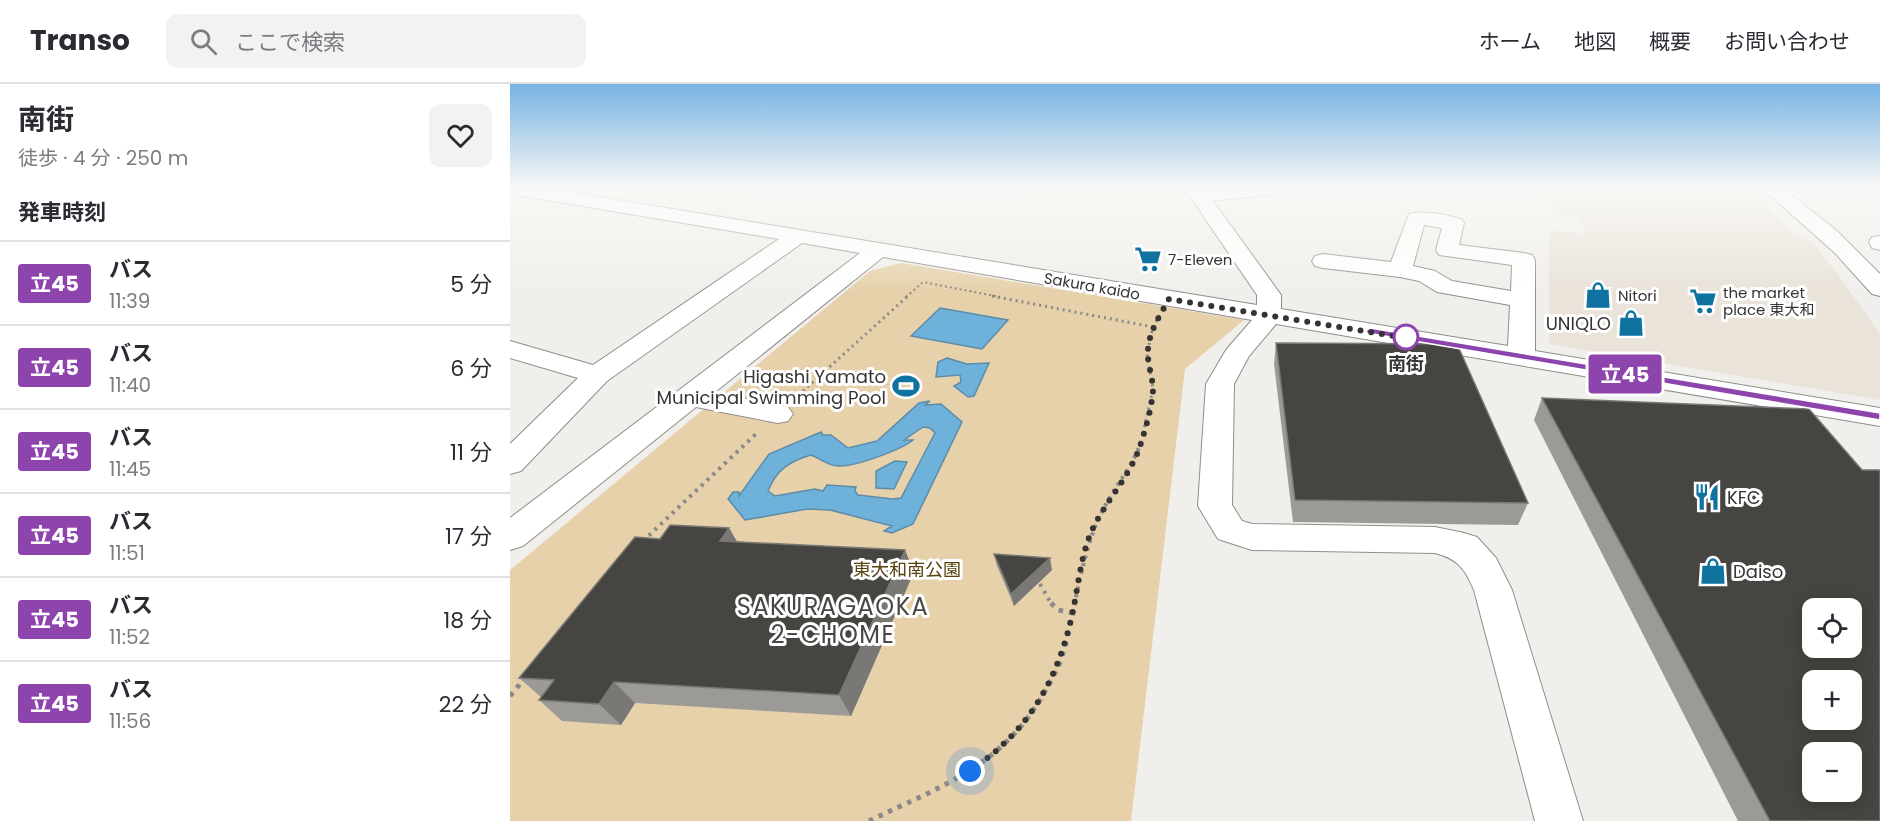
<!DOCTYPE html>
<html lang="ja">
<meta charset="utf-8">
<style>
:root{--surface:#fff;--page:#f2f2f3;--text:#2b2b33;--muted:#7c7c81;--line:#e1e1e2}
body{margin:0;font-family:Poppins,"Noto Sans JP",sans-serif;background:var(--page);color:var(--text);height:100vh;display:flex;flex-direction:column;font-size:22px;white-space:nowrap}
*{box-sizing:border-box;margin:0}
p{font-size:20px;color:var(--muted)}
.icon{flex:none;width:33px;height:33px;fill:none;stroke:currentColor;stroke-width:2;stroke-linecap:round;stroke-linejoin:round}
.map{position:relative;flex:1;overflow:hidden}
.details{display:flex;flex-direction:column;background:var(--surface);width:510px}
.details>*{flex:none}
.badge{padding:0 12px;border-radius:4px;font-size:21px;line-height:39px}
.fabs{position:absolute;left:1292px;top:514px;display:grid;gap:12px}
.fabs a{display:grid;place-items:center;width:60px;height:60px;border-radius:12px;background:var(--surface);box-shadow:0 3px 15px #0003;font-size:30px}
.you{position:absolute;width:30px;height:30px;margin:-15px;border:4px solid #fff;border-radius:50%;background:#1a73e8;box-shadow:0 0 0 9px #1a73e833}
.map>.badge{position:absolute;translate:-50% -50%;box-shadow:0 0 0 3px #fff}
h2{padding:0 18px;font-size:22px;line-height:54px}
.round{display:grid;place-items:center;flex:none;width:63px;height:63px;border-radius:12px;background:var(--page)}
.overview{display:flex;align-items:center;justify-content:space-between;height:102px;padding:0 18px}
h1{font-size:28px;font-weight:700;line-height:45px}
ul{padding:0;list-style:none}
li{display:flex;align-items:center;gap:18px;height:84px;padding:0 18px;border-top:2px solid var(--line)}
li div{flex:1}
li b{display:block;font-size:22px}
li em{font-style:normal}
li .badge{min-width:66px;font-weight:700;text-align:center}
header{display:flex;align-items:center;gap:36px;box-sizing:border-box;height:84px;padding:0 30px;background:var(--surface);border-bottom:2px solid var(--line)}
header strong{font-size:28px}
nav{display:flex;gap:33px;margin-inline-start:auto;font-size:21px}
.search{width:420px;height:54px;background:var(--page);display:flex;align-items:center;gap:15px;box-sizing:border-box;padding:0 21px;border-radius:12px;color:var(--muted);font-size:22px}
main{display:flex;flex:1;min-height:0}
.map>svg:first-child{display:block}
</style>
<header>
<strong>Transo</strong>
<div class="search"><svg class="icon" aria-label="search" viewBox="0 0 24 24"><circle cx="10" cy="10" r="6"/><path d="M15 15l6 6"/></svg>ここで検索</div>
<nav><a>ホーム</a><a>地図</a><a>概要</a><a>お問い合わせ</a></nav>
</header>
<main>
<section class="details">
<div class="overview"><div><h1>南街</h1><p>徒歩 · 4 分 · 250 m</p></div><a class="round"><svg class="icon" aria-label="heart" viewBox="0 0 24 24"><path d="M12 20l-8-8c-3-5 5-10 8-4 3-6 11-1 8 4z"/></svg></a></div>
<h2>発車時刻</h2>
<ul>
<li><span class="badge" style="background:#8e44ad;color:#fff">立45</span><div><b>バス</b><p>11:39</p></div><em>5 分</em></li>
<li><span class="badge" style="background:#8e44ad;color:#fff">立45</span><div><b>バス</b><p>11:40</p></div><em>6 分</em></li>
<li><span class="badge" style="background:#8e44ad;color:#fff">立45</span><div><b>バス</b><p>11:45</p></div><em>11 分</em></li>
<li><span class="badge" style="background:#8e44ad;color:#fff">立45</span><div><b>バス</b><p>11:51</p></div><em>17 分</em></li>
<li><span class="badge" style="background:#8e44ad;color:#fff">立45</span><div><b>バス</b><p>11:52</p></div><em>18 分</em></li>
<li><span class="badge" style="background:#8e44ad;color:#fff">立45</span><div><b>バス</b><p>11:56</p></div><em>22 分</em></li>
</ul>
</section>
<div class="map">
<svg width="1370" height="737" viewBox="0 0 1370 737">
<rect width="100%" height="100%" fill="#f1efeb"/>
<path fill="#e9e3d9" d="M 1009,105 L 1239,105 L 1284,149 L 1301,157 L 1324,185 L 1370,250 L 1370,316 L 1039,260 L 1039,146 L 1077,150 L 1071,135 L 1052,132 L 1042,109 Z"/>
<path fill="#e6d1ab" d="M 391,179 L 734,236 L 675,285 L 621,737 L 0,737 L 0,486 L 360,187 Z"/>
<path fill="#6eb1da" stroke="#5d8ca8" stroke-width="1.5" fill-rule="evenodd" d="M 430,224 L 498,236 L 472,265 L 401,252 Z
M 437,274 L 457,280 L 479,279 L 464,312 L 458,313 L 444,302 L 451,298 L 450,291 L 426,293 L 428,278 Z
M 420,317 L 415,321 L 431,320 L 452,338 L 403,440 L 382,449 L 374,447 L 382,442 L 320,426 L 297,425 L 235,436 L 218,415 L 223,408 L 229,408 L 229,412 L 259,370 L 311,348 L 313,351 L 321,351 L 338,364 L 367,357 L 409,319 ZM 413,343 L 420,344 L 425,349 L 391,414 L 383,415 L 348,411 L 345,407 L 346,403 L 317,401 L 313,407 L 305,405 L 265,412 L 258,407 C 266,386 280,377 301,371 C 309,374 319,382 328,382 C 344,383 391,366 403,356 L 394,356 Z
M 385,377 L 397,378 L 384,405 L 366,404 L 366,387 Z"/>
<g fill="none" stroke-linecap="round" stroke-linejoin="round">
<defs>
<path id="minor" d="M 0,105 L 40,105 L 747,221 L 747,211 L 675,105 L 767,105 L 765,109 L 758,111 L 703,117 L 771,211 L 771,225 L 998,262 L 1000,221 L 927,208 L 909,197 L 890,193 L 813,184 L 805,182 L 802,177 L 805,172 L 813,170 L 881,178 L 899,130 C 914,126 936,131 951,135 L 954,139 L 949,161 L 1014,169 L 1022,171 L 1025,176 L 1025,267 L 1370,324 L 1370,342 L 766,240 L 739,272 L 724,300 L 722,421 L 732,437 L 742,440 L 925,443 L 954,449 L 967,453 L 986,474 L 1002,506 L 1073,737 L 1025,737 L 964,506 C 955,485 948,475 925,469 L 742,466 L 708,455 L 688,422 L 696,300 L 716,266 L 742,236 L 373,173 L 204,309 L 278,323 L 283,330 L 278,337 L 268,339 L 186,323 L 13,462 L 0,466 L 0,434 L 350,169 L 292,159 L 97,297 L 11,387 L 0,390 L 0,360 L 68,294 L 0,274 L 0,257 L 83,281 L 269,155 L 7,111 L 0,109 ZM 914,141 L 932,144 L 926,166 L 929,171 L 1002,181 L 1001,207 L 942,197 L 925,187 L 903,182 Z
M 1253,105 L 1274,105 L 1327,147 L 1370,190 L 1370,212 L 1362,210 L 1325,169 Z
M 1370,152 L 1370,166 L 1362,164 L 1359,158 L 1362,153 Z"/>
</defs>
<use href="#minor" stroke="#908e8a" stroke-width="2"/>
<path stroke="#8c8a88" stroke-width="2" stroke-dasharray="2 3" stroke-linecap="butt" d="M 396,213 L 413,198 L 490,213"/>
<path stroke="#8c8a88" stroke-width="3" stroke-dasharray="2 4" stroke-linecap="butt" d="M 482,212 L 643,243
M 284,315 L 398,212
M 633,349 L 643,305 L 637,270 L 643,243 L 650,231"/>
<path stroke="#8c8a88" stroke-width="4" stroke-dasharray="3 5" stroke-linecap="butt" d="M 133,457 L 247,349
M 530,500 L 542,521
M 564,521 C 572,487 578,453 595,422 C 609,396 627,377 634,348"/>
<path stroke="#8c8a88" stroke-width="5" stroke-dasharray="4.5 6" stroke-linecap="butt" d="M 541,519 L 548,526 L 563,529
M 0,612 L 15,594
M 359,737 C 429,703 489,684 531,614 C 539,600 549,584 553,569 C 558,553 561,536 565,519"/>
<use href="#minor" fill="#fff" fill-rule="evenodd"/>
</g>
<path fill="#9c9a96" d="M 766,259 L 1018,419 L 1008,441 L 783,438 L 764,280 Z
M 1032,314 L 1370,737 L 1228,737 L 1024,336 Z
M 219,444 L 227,458 L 395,466 L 404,488 L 341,632 L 125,619 L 111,641 L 52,637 L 29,616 L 31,613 L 9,594 Z
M 484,470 L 542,486 L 504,522 L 487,482 Z"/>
<path fill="#797874" d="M 219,444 L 232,466 L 210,457 Z
M 395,466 L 404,488 L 341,632 L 329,611 Z
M 540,474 L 542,486 L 504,522 L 501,510 Z
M 104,598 L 125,619 L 111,641 L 89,620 Z"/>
<path fill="#464541" stroke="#797874" stroke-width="1.5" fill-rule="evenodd" d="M 766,259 L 947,260 L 1018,419 L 785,416 Z
M 1032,314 L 1299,325 L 1352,386 L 1370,386 L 1370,737 L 1260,737 ZM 1302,525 L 1341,525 L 1341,564 L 1302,564 ZM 1302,597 L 1341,597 L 1341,636 L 1302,636 ZM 1302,669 L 1341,669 L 1341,708 L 1302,708 Z
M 160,441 L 219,444 L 210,457 L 395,466 L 329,611 L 104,598 L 89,620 L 29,616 L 44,596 L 9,594 L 125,453 L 150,455 Z
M 484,470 L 540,474 L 501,510 Z"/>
<linearGradient id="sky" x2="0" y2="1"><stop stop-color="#77b3e2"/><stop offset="0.5" stop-color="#f9f8f6"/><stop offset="1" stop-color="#f9f8f6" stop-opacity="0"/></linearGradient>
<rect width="1370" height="208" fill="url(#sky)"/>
<path fill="#8e44ad" stroke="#fff" stroke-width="1.5" d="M 860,244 L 1370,329 L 1370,336 L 857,249 L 856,247 Z"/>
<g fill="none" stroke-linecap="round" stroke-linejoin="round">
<path stroke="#353433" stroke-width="6" stroke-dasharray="0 10.8" d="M 460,687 C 517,648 547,599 562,531 C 568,505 570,476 580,451 C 593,419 621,393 631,359 C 636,343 642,323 643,306 C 643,296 639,284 638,274 C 636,252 649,233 659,215 L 903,255 L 896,253"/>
</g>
<defs>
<symbol id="supermarket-bare" viewBox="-9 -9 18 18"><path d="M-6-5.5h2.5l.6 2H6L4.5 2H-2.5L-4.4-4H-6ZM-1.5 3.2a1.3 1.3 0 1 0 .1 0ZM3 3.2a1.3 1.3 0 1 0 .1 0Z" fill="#0f729f" stroke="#fff" stroke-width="2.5" paint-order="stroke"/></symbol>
<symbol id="shop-bare" viewBox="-9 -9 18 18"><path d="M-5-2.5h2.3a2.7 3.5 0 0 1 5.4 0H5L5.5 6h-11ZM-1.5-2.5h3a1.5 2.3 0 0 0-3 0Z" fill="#0f729f" stroke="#fff" stroke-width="2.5" paint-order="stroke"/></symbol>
<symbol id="stadium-bare" viewBox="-9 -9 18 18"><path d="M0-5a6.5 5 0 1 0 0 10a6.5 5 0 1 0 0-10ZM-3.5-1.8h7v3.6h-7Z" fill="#0f729f" stroke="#fff" stroke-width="2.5" paint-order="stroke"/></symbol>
<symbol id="restaurant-bare" viewBox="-9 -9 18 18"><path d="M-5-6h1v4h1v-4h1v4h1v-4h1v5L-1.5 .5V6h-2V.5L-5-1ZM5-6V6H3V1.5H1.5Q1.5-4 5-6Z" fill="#0f729f" stroke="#fff" stroke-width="2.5" paint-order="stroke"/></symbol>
</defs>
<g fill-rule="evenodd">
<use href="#supermarket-bare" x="619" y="156" width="38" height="38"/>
<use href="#shop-bare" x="1069" y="192" width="38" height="38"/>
<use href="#supermarket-bare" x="1174" y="198" width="38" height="38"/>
<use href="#shop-bare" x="1102" y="220" width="38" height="38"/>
<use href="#stadium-bare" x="377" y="283" width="38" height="38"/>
<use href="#restaurant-bare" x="1178" y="394" width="38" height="38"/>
<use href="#shop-bare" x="1184" y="468" width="38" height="38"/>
</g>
<circle fill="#fff" stroke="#8e44ad" stroke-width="3" cx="896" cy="253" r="12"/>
<g text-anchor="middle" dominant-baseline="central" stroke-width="6" stroke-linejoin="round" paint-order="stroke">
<g font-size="15" fill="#353433" stroke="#fff" text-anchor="start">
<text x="658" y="175">7-Eleven</text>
<text x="1213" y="208">the market<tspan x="1213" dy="17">place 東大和</tspan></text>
<text x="1108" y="211">Nitori</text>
</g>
<g font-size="15" fill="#353433" stroke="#fff">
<text transform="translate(582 202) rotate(10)">Sakura kaido</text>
</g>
<g font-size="18" fill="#353433" stroke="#fff" text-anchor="end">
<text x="1101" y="239">UNIQLO</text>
<text x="376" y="292">Higashi Yamato<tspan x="376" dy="21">Municipal Swimming Pool</tspan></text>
<text x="1217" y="413" text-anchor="start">KFC</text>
<text x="1223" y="487" text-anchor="start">Daiso</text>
</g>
<g font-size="18" font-weight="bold" fill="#353433" stroke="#fff">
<text x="896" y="279">南街</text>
</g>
<g font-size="18" fill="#58420f" stroke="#fff">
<text x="397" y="485">東大和南公園</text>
</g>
<g font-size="24" letter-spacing="1.5" fill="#474642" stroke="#fff">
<text x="323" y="522">SAKURAGAOKA<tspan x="323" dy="28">2-CHOME</tspan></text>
</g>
</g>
</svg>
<div class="fabs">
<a><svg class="icon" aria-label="locate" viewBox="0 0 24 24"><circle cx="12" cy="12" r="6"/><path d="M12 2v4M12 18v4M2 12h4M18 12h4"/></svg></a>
<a>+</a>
<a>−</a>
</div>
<div class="you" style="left:460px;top:687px"></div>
<b class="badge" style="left:1115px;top:290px;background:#8e44ad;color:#fff">立45</b>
</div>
</main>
